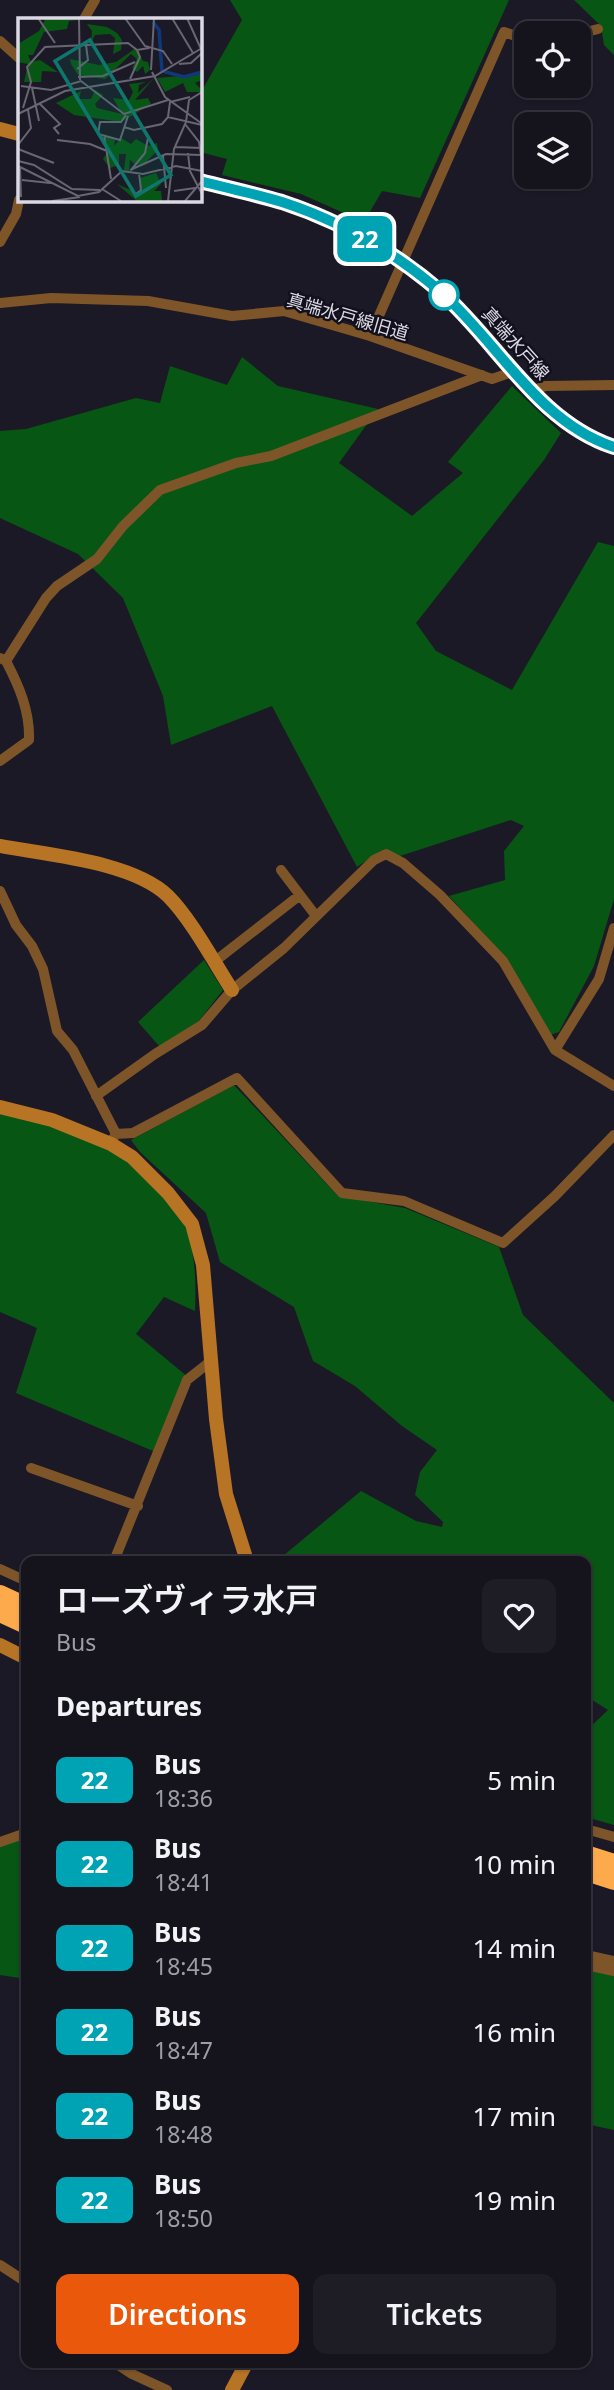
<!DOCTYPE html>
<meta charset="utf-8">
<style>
:root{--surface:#15131c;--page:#1e1c25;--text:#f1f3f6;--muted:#9d9ea3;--line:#34323b;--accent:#ea580c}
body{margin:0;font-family:"Noto Sans","Noto Sans JP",sans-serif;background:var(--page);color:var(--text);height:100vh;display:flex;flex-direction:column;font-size:26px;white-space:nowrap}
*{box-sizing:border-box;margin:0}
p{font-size:23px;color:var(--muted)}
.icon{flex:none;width:38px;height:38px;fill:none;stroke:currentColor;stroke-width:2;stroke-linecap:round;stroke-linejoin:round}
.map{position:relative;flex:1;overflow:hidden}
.side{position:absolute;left:21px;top:1556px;width:570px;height:812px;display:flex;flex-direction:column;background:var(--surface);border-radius:14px;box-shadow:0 2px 5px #0004,0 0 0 2px var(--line)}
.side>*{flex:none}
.badge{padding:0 14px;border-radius:10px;font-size:24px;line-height:46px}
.controls{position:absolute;left:514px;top:21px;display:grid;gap:14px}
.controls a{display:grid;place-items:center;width:77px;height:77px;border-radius:14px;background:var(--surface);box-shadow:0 2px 5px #0004,0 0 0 2px var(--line);font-size:35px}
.map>.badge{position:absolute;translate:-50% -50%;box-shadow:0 0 0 4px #fff}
h2{padding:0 35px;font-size:26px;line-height:63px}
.round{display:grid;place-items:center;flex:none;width:74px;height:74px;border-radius:14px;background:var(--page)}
.overview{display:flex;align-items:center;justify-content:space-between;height:119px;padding:0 35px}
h1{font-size:33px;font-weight:600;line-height:52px}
.primary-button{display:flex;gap:14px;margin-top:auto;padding:14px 35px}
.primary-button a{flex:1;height:80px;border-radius:14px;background:var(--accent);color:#fff;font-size:28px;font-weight:600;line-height:80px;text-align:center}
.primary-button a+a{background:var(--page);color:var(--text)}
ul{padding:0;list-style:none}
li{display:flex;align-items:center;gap:21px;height:84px;padding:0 35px}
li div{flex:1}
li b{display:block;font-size:26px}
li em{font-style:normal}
li .badge{min-width:77px;font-weight:700;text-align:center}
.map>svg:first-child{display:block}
</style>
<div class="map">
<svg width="614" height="2390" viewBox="0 0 614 2390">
<rect width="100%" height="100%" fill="#1c1926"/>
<path fill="#085613" d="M 230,0 L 509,0 L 420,198 L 382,191 L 364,222 L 301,194 L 222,175 L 227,159 L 200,152 L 200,94 L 242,20 Z
M 574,0 L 614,0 L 614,55 L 604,45 L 601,26 Z
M 242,357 L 278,386 L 378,409 L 339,463 L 412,516 L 463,473 L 448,462 L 512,386 L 561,433 L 544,460 L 416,623 L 436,651 L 512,690 L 598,542 L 614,546 L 614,899 L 594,966 L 559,1032 L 550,1035 L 506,959 L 449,896 L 505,880 L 504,851 L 524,826 L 511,820 L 400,856 L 384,849 L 357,867 L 272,706 L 171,745 L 163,696 L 123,598 L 78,554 L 0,518 L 0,431 L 26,429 L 136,398 L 160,403 L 170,366 L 227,385 Z
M 204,960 L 223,990 L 198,1022 L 160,1047 L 138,1022 Z
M 234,1085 L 338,1196 L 405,1208 L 499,1247 L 523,1315 L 614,1403 L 614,1825 L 586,1817 L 586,1731 L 608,1710 L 586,1696 L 586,1561 L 277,1561 L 361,1491 L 416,1521 L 442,1527 L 443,1522 L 415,1495 L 420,1472 L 437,1450 L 402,1426 L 355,1386 L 313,1361 L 294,1307 L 220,1262 L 206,1213 L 140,1152 L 131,1140 Z
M 0,1112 C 69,1128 126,1145 169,1205 C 175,1213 184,1222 187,1231 C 196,1258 196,1283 195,1311 L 164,1297 L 136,1334 L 188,1377 L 170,1422 L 153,1451 L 16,1393 L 37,1328 L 0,1312 Z
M 26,1838 L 26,1979 L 0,1975 L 0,1846 Z
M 586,1970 L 614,1975 L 614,2130 L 586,2124 Z"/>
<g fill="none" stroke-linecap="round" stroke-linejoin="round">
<path stroke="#7e5528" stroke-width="10" d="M 84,19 L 95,0
M 579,34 L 598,29
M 0,41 L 19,58
M 0,242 L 16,214 L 19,200
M 0,303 L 51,298 L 148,301 L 232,316 L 284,311 L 370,336 L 492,379 L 515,371
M 370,336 L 504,32 L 527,40
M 532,391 L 545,386 L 614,385
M 6,661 L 46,598 L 57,586 L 97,559 L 123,526 L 160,490 L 236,463 L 271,456 L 482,375
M 0,761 L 29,740 C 30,711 19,686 6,661 L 0,658
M 281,870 L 316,916
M 0,891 L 16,925 L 32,946 L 43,969 L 57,1031 L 73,1050 L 116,1134 L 114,1137
M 214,962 L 300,895
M 555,1050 L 599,979 L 614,928
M 96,1096 L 155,1054 L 202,1025 L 232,990 L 284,948 L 374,860 L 386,854 L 403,863 L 440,895 L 503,961 L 555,1050 L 614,1086
M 116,1134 L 133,1133 L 237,1078 L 342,1193 L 404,1201 L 503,1243 L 555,1196 L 614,1135
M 31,1468 L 138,1506
M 114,1561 L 187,1380 L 211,1361
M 0,1569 L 26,1581
M 586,1829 L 614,1837
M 0,1842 L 26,1833
M 586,1955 L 614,1961
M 586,1965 L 614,1971
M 0,2265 L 26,2282
M 114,2362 L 132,2374 L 167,2390"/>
<path stroke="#b77425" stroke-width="14" d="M 0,129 L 19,134
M 200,181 C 227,188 255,194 282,202 C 340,221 396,253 442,293 C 499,344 538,422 614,447
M 0,846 C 49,855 133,862 168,896 C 191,919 214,962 232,990
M 0,1107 L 52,1120 L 111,1144 L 132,1157 L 168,1193 L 192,1224 L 203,1265 L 216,1419 L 226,1494 L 247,1561
M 0,1645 L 26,1658
M 232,2390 L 247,2362"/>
<path stroke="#fdaa4d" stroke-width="18" d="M 0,1594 L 26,1606
M 0,1613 L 26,1625
M 586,1854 L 614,1863
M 586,1872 L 614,1881"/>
</g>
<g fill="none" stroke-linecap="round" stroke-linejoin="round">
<defs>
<path id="line" d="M 200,181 C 227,188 255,194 282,202 C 340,221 396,253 442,293 C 499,344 538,422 614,447"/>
</defs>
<use href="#line" stroke="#fff" stroke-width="16"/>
<use href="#line" stroke="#00a3b4" stroke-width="10"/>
</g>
<circle fill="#fff" stroke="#00a3b4" stroke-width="3.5" cx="444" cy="295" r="14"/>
<g text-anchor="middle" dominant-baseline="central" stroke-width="5" stroke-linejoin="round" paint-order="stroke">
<g font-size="18" fill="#dbd9e3" stroke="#13101d">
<text transform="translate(348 316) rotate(16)">真端水戸線旧道</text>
<text transform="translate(516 343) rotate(48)">真端水戸線</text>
</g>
</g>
<g transform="translate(18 18)">
<rect width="184" height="184" fill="#1c1926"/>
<path d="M 28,0 L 61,2 L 51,3 L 49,11 L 26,14 L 15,37 L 10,37 L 13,44 L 22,42 L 40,54 L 24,53 L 23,64 L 6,64 L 10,46 L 0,44 L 0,26 L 21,13 ZM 69,6 L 89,9 L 99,15 L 104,22 L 103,32 L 95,36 L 97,20 L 92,16 L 77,17 L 73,25 L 74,13 ZM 118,30 L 125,43 L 130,44 L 132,52 L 127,56 L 125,48 L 119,54 L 114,50 L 119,41 L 113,36 L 87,61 L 60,57 L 53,46 L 52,41 L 81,47 L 98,44 ZM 184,56 L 184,62 L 177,65 L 184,72 L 182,74 L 169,74 L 165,65 L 147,74 L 139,60 ZM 136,60 L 117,82 L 130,80 L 133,86 L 103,104 L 56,97 L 38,85 L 63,73 L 61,81 L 73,81 L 77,72 L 85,77 L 77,86 L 79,90 L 104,96 L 95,80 L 111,82 L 115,74 L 111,66 L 128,64 L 121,67 L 120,75 ZM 86,118 L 97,122 L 96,128 L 103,120 L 113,126 L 118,121 L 130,128 L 139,125 L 140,132 L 127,145 L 118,147 L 112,142 L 111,153 L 106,152 L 108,136 L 101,136 L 101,147 L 92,150 L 85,141 L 89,135 ZM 138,155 L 143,166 L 136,173 L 143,173 L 144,183 L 119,183 L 99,166 L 124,177 L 122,160 Z" fill="#085613"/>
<path fill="none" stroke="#0e387a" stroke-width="3.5" d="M 135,4 L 141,12 L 144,53 L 166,59 L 184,54"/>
<path fill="none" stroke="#686672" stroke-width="2" d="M 20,0 L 37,25M 61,0 L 62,62M 107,0 L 127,28 L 145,33 L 154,46M 137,0 L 159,0M 154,0 L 175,35M 169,0 L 183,31M 161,46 L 173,45 L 184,35M 59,51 L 70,42 L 68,27M 133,52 L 136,0M 134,54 L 147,79 L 183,105M 60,59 L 85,58 L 117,44M 112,61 L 122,39 L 119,32M 3,68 L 33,72 L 63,63 L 106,96 L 150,82M 14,70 L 21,103M 22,86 L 42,106 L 36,110 L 41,116M 5,90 L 13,64 L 9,49 L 27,29 L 110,25 L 119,32 L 131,30M 0,96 L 47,73 L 137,58 L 184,30M 108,97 L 103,104 L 82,104 L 80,116 L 102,122 L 110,98M 150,99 L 152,84 L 172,79M 167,106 L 181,124 L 183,137M 106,109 L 116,112 L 144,106 L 150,99 L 184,107M 86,117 L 93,161M 39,122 L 72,126 L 89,133M 0,127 L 13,110 L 10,92M 157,129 L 184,130M 0,131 L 36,145M 170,135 L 172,153 L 184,176M 145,138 L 148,170M 0,143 L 16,147 L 54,171 L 82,172M 0,148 L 60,178 L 81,174 L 104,153 L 125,156 L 158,148 L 184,153M 2,149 L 3,179M 112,152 L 148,136 L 184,137M 113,152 L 127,135 L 130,120M 4,162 L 32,165M 84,171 L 103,183M 156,173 L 177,170M 118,176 L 123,172 L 121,155M 34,183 L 62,179M 150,183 L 156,131 L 168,104 L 171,82 L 184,74M 167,183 L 184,163"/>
<path fill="#0f766e" fill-opacity="0.15" stroke="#0f766e" stroke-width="3.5" d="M 72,22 L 153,157 L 118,178 L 37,43 Z"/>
<rect width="184" height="184" fill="none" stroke="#dbd9e3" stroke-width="3.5"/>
</g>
</svg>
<div class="controls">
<a><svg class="icon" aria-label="locate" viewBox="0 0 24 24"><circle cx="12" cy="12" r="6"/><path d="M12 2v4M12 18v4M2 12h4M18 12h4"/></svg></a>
<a><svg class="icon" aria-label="layers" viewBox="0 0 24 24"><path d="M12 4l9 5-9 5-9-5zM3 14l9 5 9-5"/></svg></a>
</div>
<b class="badge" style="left:365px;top:239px;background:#00a3b4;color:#fff">22</b>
<section class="side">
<div class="overview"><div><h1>ローズヴィラ水戸</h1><p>Bus</p></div><a class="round"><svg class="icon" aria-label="heart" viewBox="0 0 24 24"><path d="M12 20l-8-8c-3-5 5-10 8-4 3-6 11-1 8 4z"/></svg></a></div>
<h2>Departures</h2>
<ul>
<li><span class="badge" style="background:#00a3b4;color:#fff">22</span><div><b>Bus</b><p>18:36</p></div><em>5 min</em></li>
<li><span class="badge" style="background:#00a3b4;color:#fff">22</span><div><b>Bus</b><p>18:41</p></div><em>10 min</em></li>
<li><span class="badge" style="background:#00a3b4;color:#fff">22</span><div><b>Bus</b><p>18:45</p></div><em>14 min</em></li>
<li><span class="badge" style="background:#00a3b4;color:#fff">22</span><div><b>Bus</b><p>18:47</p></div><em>16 min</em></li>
<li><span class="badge" style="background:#00a3b4;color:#fff">22</span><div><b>Bus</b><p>18:48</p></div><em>17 min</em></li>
<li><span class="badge" style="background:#00a3b4;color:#fff">22</span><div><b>Bus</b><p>18:50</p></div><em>19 min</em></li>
</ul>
<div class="primary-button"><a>Directions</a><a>Tickets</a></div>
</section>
</div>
